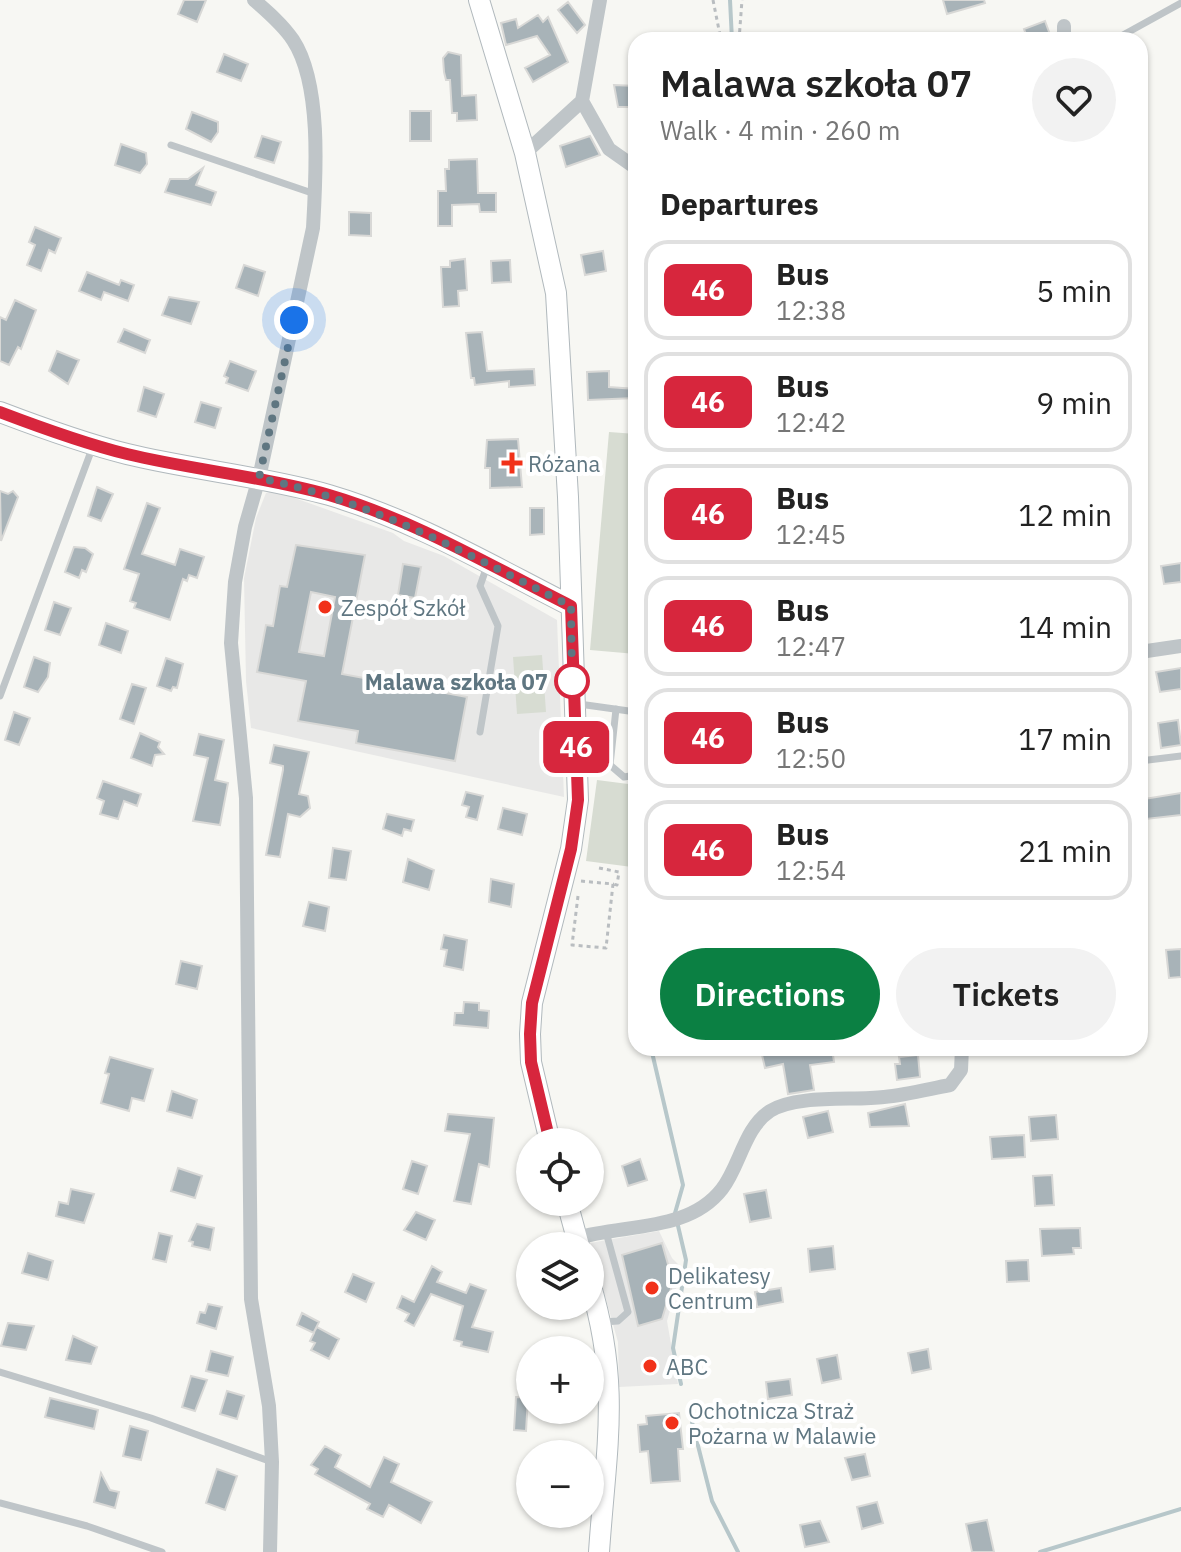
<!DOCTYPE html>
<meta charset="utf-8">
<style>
:root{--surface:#fff;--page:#f2f2f2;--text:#222;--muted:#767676;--line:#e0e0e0;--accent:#0b8043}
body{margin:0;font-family:"IBM Plex Sans",sans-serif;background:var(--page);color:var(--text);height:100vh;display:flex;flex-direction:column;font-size:30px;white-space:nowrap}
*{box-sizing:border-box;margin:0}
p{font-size:26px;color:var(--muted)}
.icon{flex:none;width:44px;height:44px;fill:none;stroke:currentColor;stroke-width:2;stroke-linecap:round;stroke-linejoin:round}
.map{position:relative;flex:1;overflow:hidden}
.drawer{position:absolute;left:628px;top:32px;width:520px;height:1024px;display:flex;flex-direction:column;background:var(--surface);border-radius:24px;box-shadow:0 2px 6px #0004}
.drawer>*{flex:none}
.badge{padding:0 16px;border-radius:12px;font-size:28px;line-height:52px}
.controls{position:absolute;left:516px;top:1128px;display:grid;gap:16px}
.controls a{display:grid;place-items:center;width:88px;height:88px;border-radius:50%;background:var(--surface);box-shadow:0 2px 6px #0004;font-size:40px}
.you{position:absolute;width:40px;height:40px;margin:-20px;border:6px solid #fff;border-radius:50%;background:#1a73e8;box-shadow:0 0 0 12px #1a73e833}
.map>.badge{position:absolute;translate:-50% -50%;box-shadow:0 0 0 4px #fff}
h2{padding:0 32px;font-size:30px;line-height:72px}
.round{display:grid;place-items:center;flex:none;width:84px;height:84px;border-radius:42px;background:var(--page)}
.head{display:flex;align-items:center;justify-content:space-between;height:136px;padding:0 32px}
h1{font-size:38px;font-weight:600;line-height:60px}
.button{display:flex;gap:16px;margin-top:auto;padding:16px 32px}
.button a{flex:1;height:92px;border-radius:48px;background:var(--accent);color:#fff;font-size:32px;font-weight:600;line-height:92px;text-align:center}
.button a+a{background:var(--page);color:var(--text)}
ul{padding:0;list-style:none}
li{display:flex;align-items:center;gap:24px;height:100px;margin:0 16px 12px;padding:0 16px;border:4px solid var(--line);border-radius:24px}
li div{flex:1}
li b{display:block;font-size:30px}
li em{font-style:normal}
li .badge{min-width:88px;font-weight:700;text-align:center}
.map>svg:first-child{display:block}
</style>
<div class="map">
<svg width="1181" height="1552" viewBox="0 0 1181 1552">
<rect width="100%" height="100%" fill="#f7f7f3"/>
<path fill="#e8e8e7" d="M 275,491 L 393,533 L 404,541 L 444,556 L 557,620 L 564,797 L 251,728 L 246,681 L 244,578 L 256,518 L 266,493 Z
M 659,1231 L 672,1258 L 682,1268 L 667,1321 L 678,1384 L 619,1387 L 618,1342 L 590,1243 Z"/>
<path fill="#d7dcd2" d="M 609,432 L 636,434 L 636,654 L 590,650 Z
M 542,655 L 546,712 L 517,714 L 513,657 Z
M 597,780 L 636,785 L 632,867 L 586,861 Z"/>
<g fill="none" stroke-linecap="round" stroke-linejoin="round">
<path stroke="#b7c7ca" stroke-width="4" d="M 730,0 L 732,40
M 651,1048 L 683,1185 L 675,1213 L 686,1260 L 673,1348 L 681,1384
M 692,1422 L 712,1501 L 738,1552
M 1040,1552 L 1181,1509"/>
</g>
<path fill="#a8b3b8" stroke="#d8d8d6" stroke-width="2" fill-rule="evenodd" d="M 184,0 L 206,0 L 197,22 L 178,14 Z
M 943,0 L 984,0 L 985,3 L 947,14 Z
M 568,2 L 585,25 L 577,33 L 558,10 Z
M 538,15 L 543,22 L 548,17 L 568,62 L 533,82 L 525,68 L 550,55 L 537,36 L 506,45 L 501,23 L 516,19 L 518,28 Z
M 1045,21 L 1052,40 L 1028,40 L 1024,29 Z
M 448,52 L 461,55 L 462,96 L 476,95 L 477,120 L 457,121 L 457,113 L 452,113 L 450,80 L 446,80 L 444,72 L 443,58 Z
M 224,54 L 248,64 L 241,81 L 217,72 Z
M 614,85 L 636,86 L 636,107 L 618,107 Z
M 410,111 L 431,111 L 431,141 L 410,141 Z
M 192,112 L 218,122 L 218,132 L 211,142 L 186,129 Z
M 262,136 L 281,142 L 274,163 L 255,157 Z
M 590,136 L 600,155 L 566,167 L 560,146 Z
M 121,144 L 146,153 L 147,164 L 140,173 L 115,165 Z
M 477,159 L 478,193 L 496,193 L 496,212 L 480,212 L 479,204 L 452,205 L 452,226 L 438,226 L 438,191 L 446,191 L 445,169 L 449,169 L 449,160 Z
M 203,168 L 196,185 L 216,192 L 211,205 L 165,192 L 170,179 L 188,179 Z
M 349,212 L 371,213 L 371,236 L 349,235 Z
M 35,227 L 61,238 L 55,253 L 49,250 L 41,271 L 27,265 L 35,245 L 29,242 Z
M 603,251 L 606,271 L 585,275 L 581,255 Z
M 465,259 L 467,290 L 458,291 L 459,306 L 443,307 L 441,267 L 450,267 L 450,261 Z
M 510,260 L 511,282 L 492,283 L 491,261 Z
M 244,265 L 265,272 L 258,296 L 236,288 Z
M 87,272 L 119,285 L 121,280 L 134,285 L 128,301 L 104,292 L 101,300 L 79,291 Z
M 169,297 L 199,302 L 191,324 L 162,315 Z
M 15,300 L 36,310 L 21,349 L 18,347 L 9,365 L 0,361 L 0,317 L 6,320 Z
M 124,329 L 150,340 L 145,353 L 118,342 Z
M 482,332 L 487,371 L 534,369 L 535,385 L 509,387 L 509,381 L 475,385 L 474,378 L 471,378 L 466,333 Z
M 57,351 L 79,360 L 68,384 L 49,371 Z
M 230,361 L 256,371 L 248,391 L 226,383 L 228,378 L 224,376 Z
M 609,371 L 609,387 L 636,389 L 636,398 L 588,400 L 587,372 Z
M 144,387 L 164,394 L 156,417 L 138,411 Z
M 201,402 L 221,408 L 215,428 L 195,422 Z
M 518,439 L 522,487 L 490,488 L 490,468 L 485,468 L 487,440 Z
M 97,487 L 113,494 L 101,521 L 88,516 Z
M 0,491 L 8,494 L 13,491 L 18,497 L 1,541 Z
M 147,503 L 160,508 L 142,554 L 175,565 L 180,549 L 204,557 L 197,578 L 189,575 L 187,581 L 183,579 L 170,620 L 134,608 L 136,603 L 130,601 L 139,574 L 124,569 Z
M 530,508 L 544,508 L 544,534 L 530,535 Z
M 296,545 L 365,555 L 342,674 L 467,697 L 455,761 L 356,743 L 358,731 L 298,721 L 306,681 L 257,672 L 266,625 L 273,626 L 280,586 L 287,587 ZM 311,592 L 335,597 L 324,656 L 299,652 Z
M 74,547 L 85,548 L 93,554 L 86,572 L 82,570 L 79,578 L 65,572 Z
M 1181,563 L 1181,582 L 1164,584 L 1161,566 Z
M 403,564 L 421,567 L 415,598 L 398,595 Z
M 54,602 L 71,608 L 60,635 L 45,630 Z
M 106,623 L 128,631 L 121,653 L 99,645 Z
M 34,657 L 50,663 L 48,677 L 38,692 L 24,687 Z
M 166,658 L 183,664 L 177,688 L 173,687 L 171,691 L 157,686 Z
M 1181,668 L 1181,689 L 1160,692 L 1156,672 Z
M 132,684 L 146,688 L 134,724 L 120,719 Z
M 14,712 L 30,718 L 19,745 L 5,740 Z
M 1178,720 L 1181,745 L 1161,748 L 1158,723 Z
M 140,733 L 160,742 L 158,747 L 164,754 L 155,755 L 152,766 L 131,758 Z
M 199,734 L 224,740 L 215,780 L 228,783 L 220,825 L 193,821 L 208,758 L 194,755 Z
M 274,745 L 309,752 L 299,794 L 308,796 L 310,808 L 300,817 L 288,814 L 280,857 L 266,855 L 283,770 L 283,766 L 270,763 Z
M 103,781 L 141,794 L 137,806 L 124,801 L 118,819 L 100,814 L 104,801 L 97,798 Z
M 466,792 L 483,796 L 477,820 L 466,817 L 469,807 L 462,805 Z
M 1181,793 L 1181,815 L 1146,819 L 1144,799 Z
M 503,808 L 527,814 L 522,835 L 498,829 Z
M 387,814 L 414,820 L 411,831 L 404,829 L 402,836 L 383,829 Z
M 333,848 L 351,851 L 346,880 L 329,878 Z
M 408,859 L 434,870 L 429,890 L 403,882 Z
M 491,879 L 514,884 L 511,907 L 489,902 Z
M 309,902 L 329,907 L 325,931 L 303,926 Z
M 444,935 L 467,940 L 463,970 L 444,966 L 447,950 L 441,949 Z
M 1181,949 L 1181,977 L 1169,978 L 1166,950 Z
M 181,961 L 202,966 L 197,989 L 176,984 Z
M 464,1002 L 479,1003 L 479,1010 L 489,1011 L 488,1028 L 454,1025 L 455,1013 L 463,1013 Z
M 790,1048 L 832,1048 L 834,1062 L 810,1065 L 814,1090 L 788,1094 L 783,1064 L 765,1068 L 762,1055 Z
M 918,1055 L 920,1077 L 897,1080 L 895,1064 L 900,1064 L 899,1057 Z
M 110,1057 L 153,1069 L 144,1101 L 132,1098 L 129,1111 L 101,1103 L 109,1074 L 105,1073 Z
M 172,1091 L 197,1100 L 192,1118 L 167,1111 Z
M 905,1104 L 909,1126 L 870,1127 L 868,1113 Z
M 828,1111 L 833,1132 L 808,1138 L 803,1117 Z
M 448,1114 L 494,1118 L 489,1167 L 479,1164 L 471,1204 L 454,1201 L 470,1134 L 445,1131 Z
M 1056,1115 L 1058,1139 L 1031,1141 L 1029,1117 Z
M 1024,1135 L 1025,1157 L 992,1159 L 990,1137 Z
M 640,1159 L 647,1180 L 628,1186 L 622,1166 Z
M 412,1161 L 427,1166 L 418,1194 L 403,1189 Z
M 178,1168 L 202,1176 L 195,1198 L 171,1191 Z
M 1052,1175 L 1054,1205 L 1035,1206 L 1033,1176 Z
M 71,1189 L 94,1194 L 84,1223 L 56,1216 L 59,1202 L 68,1204 Z
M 766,1190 L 771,1218 L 750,1222 L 744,1194 Z
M 416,1212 L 435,1220 L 426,1240 L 404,1230 Z
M 197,1224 L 214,1228 L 210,1250 L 192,1246 L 193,1242 L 189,1241 Z
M 1080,1228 L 1081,1248 L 1073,1248 L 1074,1254 L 1042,1256 L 1040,1229 Z
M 159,1233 L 172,1236 L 166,1262 L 153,1259 Z
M 662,1243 L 673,1282 L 662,1319 L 638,1326 L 622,1255 Z
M 833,1246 L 835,1269 L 810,1272 L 808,1249 Z
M 28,1253 L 53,1261 L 48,1280 L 22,1273 Z
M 1028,1260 L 1029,1281 L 1007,1282 L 1006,1261 Z
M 432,1266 L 442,1272 L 437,1282 L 466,1293 L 470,1284 L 486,1290 L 472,1327 L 493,1332 L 488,1352 L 461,1346 L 462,1342 L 454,1340 L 463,1306 L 431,1294 L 414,1326 L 405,1321 L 409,1314 L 397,1308 L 402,1296 L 414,1302 Z
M 353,1274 L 374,1283 L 366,1302 L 345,1292 Z
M 781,1288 L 783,1302 L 757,1307 L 755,1292 Z
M 208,1304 L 222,1307 L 216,1329 L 197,1323 L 200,1312 L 205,1313 Z
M 302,1313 L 319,1322 L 314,1332 L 317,1327 L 339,1339 L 329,1359 L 311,1350 L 315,1343 L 310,1341 L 314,1333 L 297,1325 Z
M 8,1323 L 34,1326 L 26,1350 L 1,1346 Z
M 73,1336 L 97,1347 L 91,1364 L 66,1360 Z
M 928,1349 L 931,1369 L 912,1373 L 908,1353 Z
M 211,1351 L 233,1357 L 228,1376 L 206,1371 Z
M 837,1355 L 841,1379 L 822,1383 L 817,1359 Z
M 191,1376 L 207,1380 L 195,1411 L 182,1407 Z
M 790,1379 L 792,1395 L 768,1399 L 766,1382 Z
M 227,1391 L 244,1396 L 237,1419 L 220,1414 Z
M 516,1397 L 528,1398 L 526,1431 L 514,1430 Z
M 50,1398 L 98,1410 L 94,1429 L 45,1417 Z
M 679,1413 L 683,1449 L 678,1449 L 680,1481 L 651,1483 L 648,1451 L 640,1452 L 638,1425 L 647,1424 L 646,1416 Z
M 130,1426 L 148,1431 L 141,1460 L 123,1456 Z
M 325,1446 L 341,1455 L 335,1467 L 370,1487 L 384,1457 L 399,1464 L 391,1482 L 432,1502 L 421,1523 L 389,1505 L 383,1517 L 367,1509 L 370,1504 L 315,1474 L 318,1469 L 311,1465 Z
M 865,1454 L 870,1476 L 852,1480 L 845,1458 Z
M 217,1469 L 237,1476 L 225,1510 L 206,1503 Z
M 101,1473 L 110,1490 L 119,1492 L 115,1508 L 94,1502 Z
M 877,1502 L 883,1523 L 862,1529 L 857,1507 Z
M 987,1520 L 994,1552 L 972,1552 L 966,1524 Z
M 820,1521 L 829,1542 L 805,1547 L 800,1525 Z"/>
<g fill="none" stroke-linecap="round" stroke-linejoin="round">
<defs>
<path id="secondary" d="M 479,0 L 525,153 L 556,293 L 568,497 L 578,800 L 571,849 L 532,1003 L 530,1034 L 531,1062 L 550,1142
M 0,412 C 42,428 83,443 127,454 C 193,470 262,476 329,495 C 414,520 492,566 571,606
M 567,1202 L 579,1246
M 590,1283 C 621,1386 606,1448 599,1552"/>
</defs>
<use href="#secondary" stroke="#b1b9bd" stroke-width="22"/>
<path stroke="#b9bdc0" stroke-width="3" stroke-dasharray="4 4" stroke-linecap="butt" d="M 713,0 L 721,40
M 739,40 L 742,0
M 599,868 L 619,872 L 617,885 L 613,884
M 578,896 L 572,945 L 606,948 L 613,884 L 580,881"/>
<path stroke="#bfc5c8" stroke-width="7" d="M 1114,40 L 1181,3
M 171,145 L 315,194
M 0,696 L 93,446
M 579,704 L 636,712
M 616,709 L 610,765 L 624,777 L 636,775
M 480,732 L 498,626 L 480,586 L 487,566
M 1140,761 L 1181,756
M 603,1322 L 618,1321 L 628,1312 L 606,1232
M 0,1372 L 151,1418 L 272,1462
M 0,1503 L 87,1526 L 162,1552"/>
<path stroke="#bfc5c8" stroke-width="14" d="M 254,0 C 268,12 283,25 293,40 C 322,84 316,176 313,228 L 259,478 L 245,527 L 235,582 L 231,643 L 246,798 L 251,1299 L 269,1406 L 272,1462 L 270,1552
M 1064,26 L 1064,40
M 582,101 L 600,0
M 525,153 L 582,101 L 609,149 L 636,168
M 1140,652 L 1181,646
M 577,1238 C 625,1224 689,1232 722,1189 C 740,1166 744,1128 770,1111 C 797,1094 854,1101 884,1097 C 906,1095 929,1089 950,1085 L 961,1070 L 962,1048"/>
<use href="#secondary" stroke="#fff" stroke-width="20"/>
</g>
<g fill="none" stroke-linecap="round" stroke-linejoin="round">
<defs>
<path id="line" d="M 0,412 C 42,428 83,443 127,454 C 193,470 262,476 329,495 C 414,520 491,566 571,606 L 578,800 L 571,849 L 532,1003 L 530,1034 L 531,1062 L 550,1142"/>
</defs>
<use href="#line" stroke="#fff" stroke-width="18"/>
<use href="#line" stroke="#d7263d" stroke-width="12"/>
<path stroke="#5f7681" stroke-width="8" stroke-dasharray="0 14.4" d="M 294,320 L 259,478 C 377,503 465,553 571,606 L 572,681"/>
</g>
<g fill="#f13119" stroke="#fff" stroke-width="3">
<path d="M508 451h8v8h8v8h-8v8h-8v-8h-8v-8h8z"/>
<circle cx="325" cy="607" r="8"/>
<circle cx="652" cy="1288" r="8"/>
<circle cx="650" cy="1366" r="8"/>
<circle cx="672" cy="1423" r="8"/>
</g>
<circle fill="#fff" stroke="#d7263d" stroke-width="4" cx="572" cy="681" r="16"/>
<g text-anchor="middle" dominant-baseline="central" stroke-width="8" stroke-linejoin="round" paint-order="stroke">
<g font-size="22" fill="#5f7681" stroke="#fff" text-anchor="start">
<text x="528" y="463">Różana</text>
<text x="341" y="607">Zespół Szkół</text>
<text x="668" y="1275">Delikatesy<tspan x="668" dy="25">Centrum</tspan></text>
<text x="666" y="1366">ABC</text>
<text x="688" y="1410">Ochotnicza Straż<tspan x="688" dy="25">Pożarna w Malawie</tspan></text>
</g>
<g font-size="22" font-weight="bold" fill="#5f7681" stroke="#fff" text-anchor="end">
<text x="548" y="681">Malawa szkoła 07</text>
</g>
</g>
</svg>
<div class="controls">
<a><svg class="icon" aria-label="locate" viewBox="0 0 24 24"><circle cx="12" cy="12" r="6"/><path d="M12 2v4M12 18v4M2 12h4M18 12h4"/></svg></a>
<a><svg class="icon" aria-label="layers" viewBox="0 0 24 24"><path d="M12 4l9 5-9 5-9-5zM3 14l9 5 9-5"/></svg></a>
<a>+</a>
<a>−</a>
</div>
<div class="you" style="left:294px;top:320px"></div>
<b class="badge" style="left:576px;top:747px;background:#d7263d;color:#fff">46</b>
<section class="drawer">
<div class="head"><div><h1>Malawa szkoła 07</h1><p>Walk · 4 min · 260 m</p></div><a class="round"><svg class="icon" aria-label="heart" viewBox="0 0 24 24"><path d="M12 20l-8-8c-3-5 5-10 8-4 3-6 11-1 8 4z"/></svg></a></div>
<h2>Departures</h2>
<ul>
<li><span class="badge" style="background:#d7263d;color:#fff">46</span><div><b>Bus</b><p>12:38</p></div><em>5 min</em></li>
<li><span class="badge" style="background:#d7263d;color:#fff">46</span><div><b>Bus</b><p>12:42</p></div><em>9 min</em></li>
<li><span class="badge" style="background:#d7263d;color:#fff">46</span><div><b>Bus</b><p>12:45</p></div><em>12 min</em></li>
<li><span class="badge" style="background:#d7263d;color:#fff">46</span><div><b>Bus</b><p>12:47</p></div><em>14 min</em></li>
<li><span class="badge" style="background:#d7263d;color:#fff">46</span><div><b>Bus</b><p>12:50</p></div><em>17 min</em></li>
<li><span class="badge" style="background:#d7263d;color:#fff">46</span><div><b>Bus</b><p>12:54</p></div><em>21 min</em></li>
</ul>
<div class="button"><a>Directions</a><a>Tickets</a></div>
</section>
</div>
